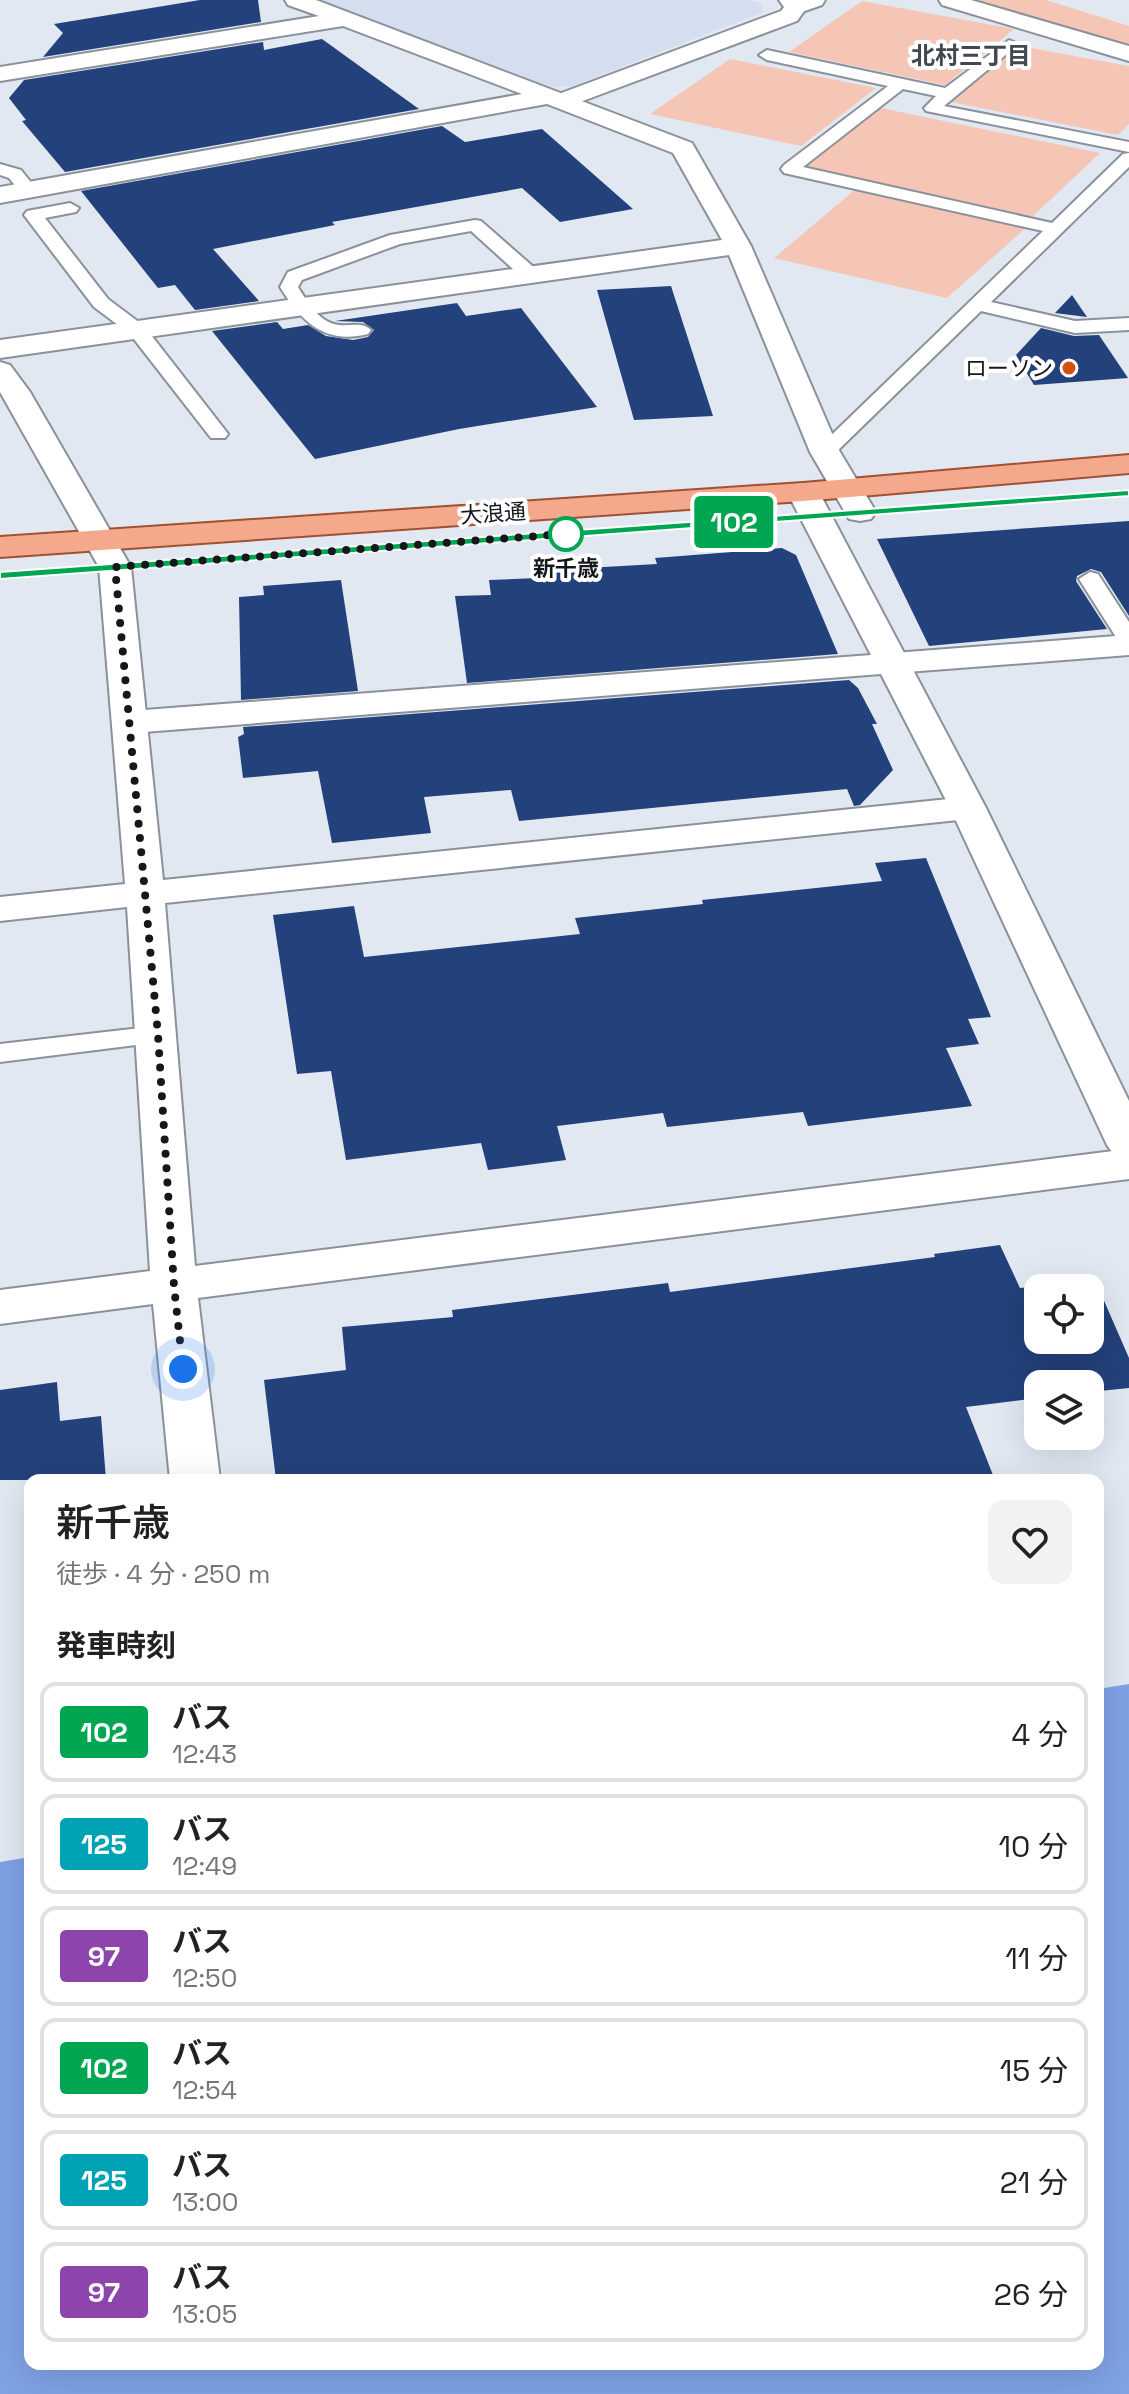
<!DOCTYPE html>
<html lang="ja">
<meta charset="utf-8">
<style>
:root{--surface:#fff;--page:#f2f2f2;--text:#222;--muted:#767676;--line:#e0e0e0}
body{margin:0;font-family:"Space Grotesk","Noto Sans JP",sans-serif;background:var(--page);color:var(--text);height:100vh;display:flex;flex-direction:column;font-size:30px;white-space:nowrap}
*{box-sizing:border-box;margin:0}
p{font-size:26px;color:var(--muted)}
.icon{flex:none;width:44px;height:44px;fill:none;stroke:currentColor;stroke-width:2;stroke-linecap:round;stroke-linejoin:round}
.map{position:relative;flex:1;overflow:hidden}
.side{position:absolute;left:24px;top:1474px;width:1080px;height:896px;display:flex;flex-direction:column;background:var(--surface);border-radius:16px;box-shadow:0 8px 32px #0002}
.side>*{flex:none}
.badge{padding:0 16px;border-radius:6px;font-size:28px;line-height:52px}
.buttons{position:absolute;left:1024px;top:1274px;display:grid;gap:16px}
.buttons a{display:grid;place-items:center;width:80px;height:80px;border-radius:16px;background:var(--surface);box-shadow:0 8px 32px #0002;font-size:40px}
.you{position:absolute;width:40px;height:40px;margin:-20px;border:6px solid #fff;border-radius:50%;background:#1a73e8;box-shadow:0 0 0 12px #1a73e833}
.map>.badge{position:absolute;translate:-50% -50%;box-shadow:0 0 0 4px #fff}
h2{padding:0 32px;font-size:30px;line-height:72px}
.round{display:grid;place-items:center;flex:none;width:84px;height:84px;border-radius:16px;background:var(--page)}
.headline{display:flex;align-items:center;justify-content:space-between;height:136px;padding:0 32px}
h1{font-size:38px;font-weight:600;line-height:60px}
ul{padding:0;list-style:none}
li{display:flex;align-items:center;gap:24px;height:100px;margin:0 16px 12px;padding:0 16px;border:4px solid var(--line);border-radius:16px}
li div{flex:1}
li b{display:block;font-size:30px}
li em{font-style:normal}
li .badge{min-width:88px;font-weight:700;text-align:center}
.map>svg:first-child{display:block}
</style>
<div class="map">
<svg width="1129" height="2394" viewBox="0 0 1129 2394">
<rect width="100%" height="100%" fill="#e2e8f2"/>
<path fill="#d5deef" d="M 315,0 L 750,0 L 761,3 L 763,12 L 573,86 L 551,87 Z"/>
<path fill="#f5c6b5" d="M 964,0 L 1046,0 L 1129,26 L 1129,49 Z
M 862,1 L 1014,29 L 945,85 L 789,52 Z
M 1020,46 L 1129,66 L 1129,124 L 1118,135 L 951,102 Z
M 730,59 L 876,88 L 801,146 L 650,114 Z
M 881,108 L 1100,153 L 1031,218 L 804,168 Z
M 856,189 L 1026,228 L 947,298 L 774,258 Z"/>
<path fill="#7ea2e4" d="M 1129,1684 L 1129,2394 L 0,2394 L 0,1862 L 30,1857 L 30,2364 L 1098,2364 L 1098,1689 Z"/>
<path fill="#23417b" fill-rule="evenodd" d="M 200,0 L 258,0 L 261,22 L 43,57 L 63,33 L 54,24 Z
M 322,39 L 419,109 L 65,172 L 22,121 L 26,120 L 9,98 L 24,80 L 263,42 L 264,50 Z
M 442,126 L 465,142 L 542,129 L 633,209 L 560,222 L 522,188 L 332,222 L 335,225 L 213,249 L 259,301 L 195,310 L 175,285 L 158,288 L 81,191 Z
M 671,286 L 713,416 L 634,420 L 597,290 Z
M 1072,295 L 1087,317 L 1055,313 Z
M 457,303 L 466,316 L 521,308 L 597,407 L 459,429 L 315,459 L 212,331 L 277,322 L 283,329 L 308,325 L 326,336 L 353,340 L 368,337 L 374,330 L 363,322 L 335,321 Z
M 1041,328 L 1074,336 L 1099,335 L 1128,378 L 1034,385 L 1016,355 Z
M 1129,521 L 1129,616 L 1101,572 L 1091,569 L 1077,576 L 1076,581 L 1107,629 L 929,646 L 877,539 Z
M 782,548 L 796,555 L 838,654 L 467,683 L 455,596 L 491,595 L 489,580 L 537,578 L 537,575 L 552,574 L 551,570 L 657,564 L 655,558 Z
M 341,580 L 358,691 L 241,700 L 239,597 L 264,595 L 263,586 Z
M 849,680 L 858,688 L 877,724 L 872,724 L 893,770 L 860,805 L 854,806 L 847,789 L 519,821 L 511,790 L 424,797 L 431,833 L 332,843 L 318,771 L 243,778 L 238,737 L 244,734 L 243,727 Z
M 926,858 L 991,1017 L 968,1019 L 979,1044 L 946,1048 L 972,1106 L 808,1126 L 803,1112 L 667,1127 L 663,1113 L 557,1126 L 566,1160 L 488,1170 L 481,1143 L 346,1160 L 331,1071 L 297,1074 L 273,915 L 354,906 L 364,957 L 580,934 L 575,918 L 703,904 L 702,900 L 882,881 L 875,863 Z
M 1000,1245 L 1020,1288 L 1095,1280 L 1129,1358 L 1129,1388 L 1090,1392 L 1090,1384 L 1038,1384 L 1038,1398 L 966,1407 L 995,1480 L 276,1480 L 264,1380 L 346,1370 L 342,1327 L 453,1317 L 452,1310 L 668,1283 L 670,1292 L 935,1257 L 934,1254 ZM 1038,1288 L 1090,1288 L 1090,1340 L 1038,1340 Z
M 57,1382 L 60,1421 L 101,1416 L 106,1480 L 0,1480 L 0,1390 Z"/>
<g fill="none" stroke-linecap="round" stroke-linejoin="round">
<defs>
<path id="lane" d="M 1009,40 L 1014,42 L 1014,48 L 944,106 L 1129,142 L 1129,152 L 926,111 L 924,108 L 936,96 L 903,89 L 803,167 L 1052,223 L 1123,154 L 1129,153 L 1129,167 L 991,302 L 1075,321 L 1129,318 L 1129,330 L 1075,333 L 981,311 L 832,456 L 818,456 L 815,452 L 818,448 L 1043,231 L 784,173 L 781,169 L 784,165 L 888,86 L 767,60 L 759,55 L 767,50 L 945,88 Z
M 0,164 L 21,170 L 37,190 L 34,194 L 22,194 L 9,178 L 0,175 Z
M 70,203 L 79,208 L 76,212 L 45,218 L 108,299 L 144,326 L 225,430 L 228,434 L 225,438 L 211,438 L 130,334 L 94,307 L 24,215 L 27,211 Z
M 475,220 L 481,221 L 538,271 L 540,275 L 538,279 L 524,279 L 471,231 L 400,244 L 302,280 L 298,287 C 307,301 317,319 334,324 C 347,328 361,320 371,330 L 368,334 C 324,345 301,321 280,287 L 288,272 L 390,235 Z
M 1090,572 L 1098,574 L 1129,622 L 1129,647 L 1121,645 L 1079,579 Z
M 158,1026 L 168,1029 L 172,1035 L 168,1041 L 0,1062 L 0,1044 Z"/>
<path id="street" d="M 285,0 L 316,0 L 692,143 L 751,246 L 840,452 L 876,512 L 871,519 L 860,521 L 849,519 L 810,452 L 729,255 L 0,358 L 0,340 L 722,240 L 673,153 L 547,104 L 0,203 L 0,187 L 522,94 L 343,26 L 0,81 L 0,67 L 319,16 L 288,5 Z
M 794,0 L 825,0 L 822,5 L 796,14 L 785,7 Z
M 939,0 L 971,0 L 1115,42 L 1129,46 L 1129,61 L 942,5 Z
M 803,483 L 814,485 L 819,492 L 986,808 L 1129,1101 L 1129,1160 L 1114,1155 L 1107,1145 L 950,808 L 881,674 L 131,733 L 119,729 L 113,722 L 119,715 L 131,711 L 871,655 L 787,492 L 792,485 Z"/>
<path id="secondary" d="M 779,0 L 802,0 L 807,7 L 797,21 L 572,105 L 556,105 L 552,100 L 556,95 L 781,11 L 784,7 Z
M 0,362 L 10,365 L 30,392 L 131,567 L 163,880 L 968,797 L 981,800 L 986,808 L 981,816 L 968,819 L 165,903 L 195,1266 L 1129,1149 L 1129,1179 L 198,1298 L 220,1480 L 170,1480 L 153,1304 L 0,1324 L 0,1290 L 150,1271 L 127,907 L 0,921 L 0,897 L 125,884 L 99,567 L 0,392 Z
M 1129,635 L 1129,655 L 894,673 L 882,670 L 877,663 L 882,656 L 894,653 Z"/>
<path id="primary" d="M 1129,455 L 1129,473 L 803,501 L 0,557 L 0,537 L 803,483 Z"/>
</defs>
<use href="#lane" stroke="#8b919a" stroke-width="4"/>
<use href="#street" stroke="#8b919a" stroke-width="4"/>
<use href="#secondary" stroke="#8b919a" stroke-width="4"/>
<use href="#primary" stroke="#a15132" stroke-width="4"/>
<use href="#lane" fill="#fff" fill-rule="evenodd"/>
<use href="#street" fill="#fff" fill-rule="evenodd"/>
<use href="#secondary" fill="#fff" fill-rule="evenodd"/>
<use href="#primary" fill="#f4a98c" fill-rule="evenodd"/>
</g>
<path fill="#00a651" stroke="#fff" stroke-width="2" d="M 1129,490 L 1129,496 L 0,579 L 0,572 Z"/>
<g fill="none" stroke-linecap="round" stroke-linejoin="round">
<path stroke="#15171a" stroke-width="8" stroke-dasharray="0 14.4" d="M 183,1369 L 174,1286 L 158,1035 L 115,567 L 566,534"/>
</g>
<circle fill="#d44f0a" stroke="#fff" stroke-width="3" cx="1069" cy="368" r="8"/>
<circle fill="#fff" stroke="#00a651" stroke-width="4" cx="566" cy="534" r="16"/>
<g text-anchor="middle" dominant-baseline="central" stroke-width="8" stroke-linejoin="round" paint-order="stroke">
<g font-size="22" fill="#15171a" stroke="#fff" text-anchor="end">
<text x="1053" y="368">ローソン</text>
</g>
<g font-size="22" fill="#15171a" stroke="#fff">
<text transform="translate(493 513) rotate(-4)">大浪通</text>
</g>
<g font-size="22" font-weight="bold" fill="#15171a" stroke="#fff">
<text x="566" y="568">新千歳</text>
</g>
<g font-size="24" font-weight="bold" fill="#424750" stroke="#fff">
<text x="971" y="55">北村三丁目</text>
</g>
</g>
</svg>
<div class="buttons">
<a><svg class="icon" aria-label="locate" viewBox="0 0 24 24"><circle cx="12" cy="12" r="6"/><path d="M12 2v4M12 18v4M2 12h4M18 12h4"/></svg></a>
<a><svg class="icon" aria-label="layers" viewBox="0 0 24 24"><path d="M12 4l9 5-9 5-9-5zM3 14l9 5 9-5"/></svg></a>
</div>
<div class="you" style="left:183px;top:1369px"></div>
<b class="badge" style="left:734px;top:522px;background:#00a651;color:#fff">102</b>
<section class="side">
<div class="headline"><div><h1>新千歳</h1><p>徒歩 · 4 分 · 250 m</p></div><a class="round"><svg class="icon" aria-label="heart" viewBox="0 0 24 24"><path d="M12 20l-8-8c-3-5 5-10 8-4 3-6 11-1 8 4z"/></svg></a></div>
<h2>発車時刻</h2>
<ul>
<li><span class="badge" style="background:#00a651;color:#fff">102</span><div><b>バス</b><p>12:43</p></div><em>4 分</em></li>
<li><span class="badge" style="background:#00a3b4;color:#fff">125</span><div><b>バス</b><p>12:49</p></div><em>10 分</em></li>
<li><span class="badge" style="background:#8e44ad;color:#fff">97</span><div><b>バス</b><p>12:50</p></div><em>11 分</em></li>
<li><span class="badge" style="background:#00a651;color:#fff">102</span><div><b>バス</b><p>12:54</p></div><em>15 分</em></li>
<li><span class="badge" style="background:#00a3b4;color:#fff">125</span><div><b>バス</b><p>13:00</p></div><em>21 分</em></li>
<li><span class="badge" style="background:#8e44ad;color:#fff">97</span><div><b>バス</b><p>13:05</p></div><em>26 分</em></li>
</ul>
</section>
</div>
